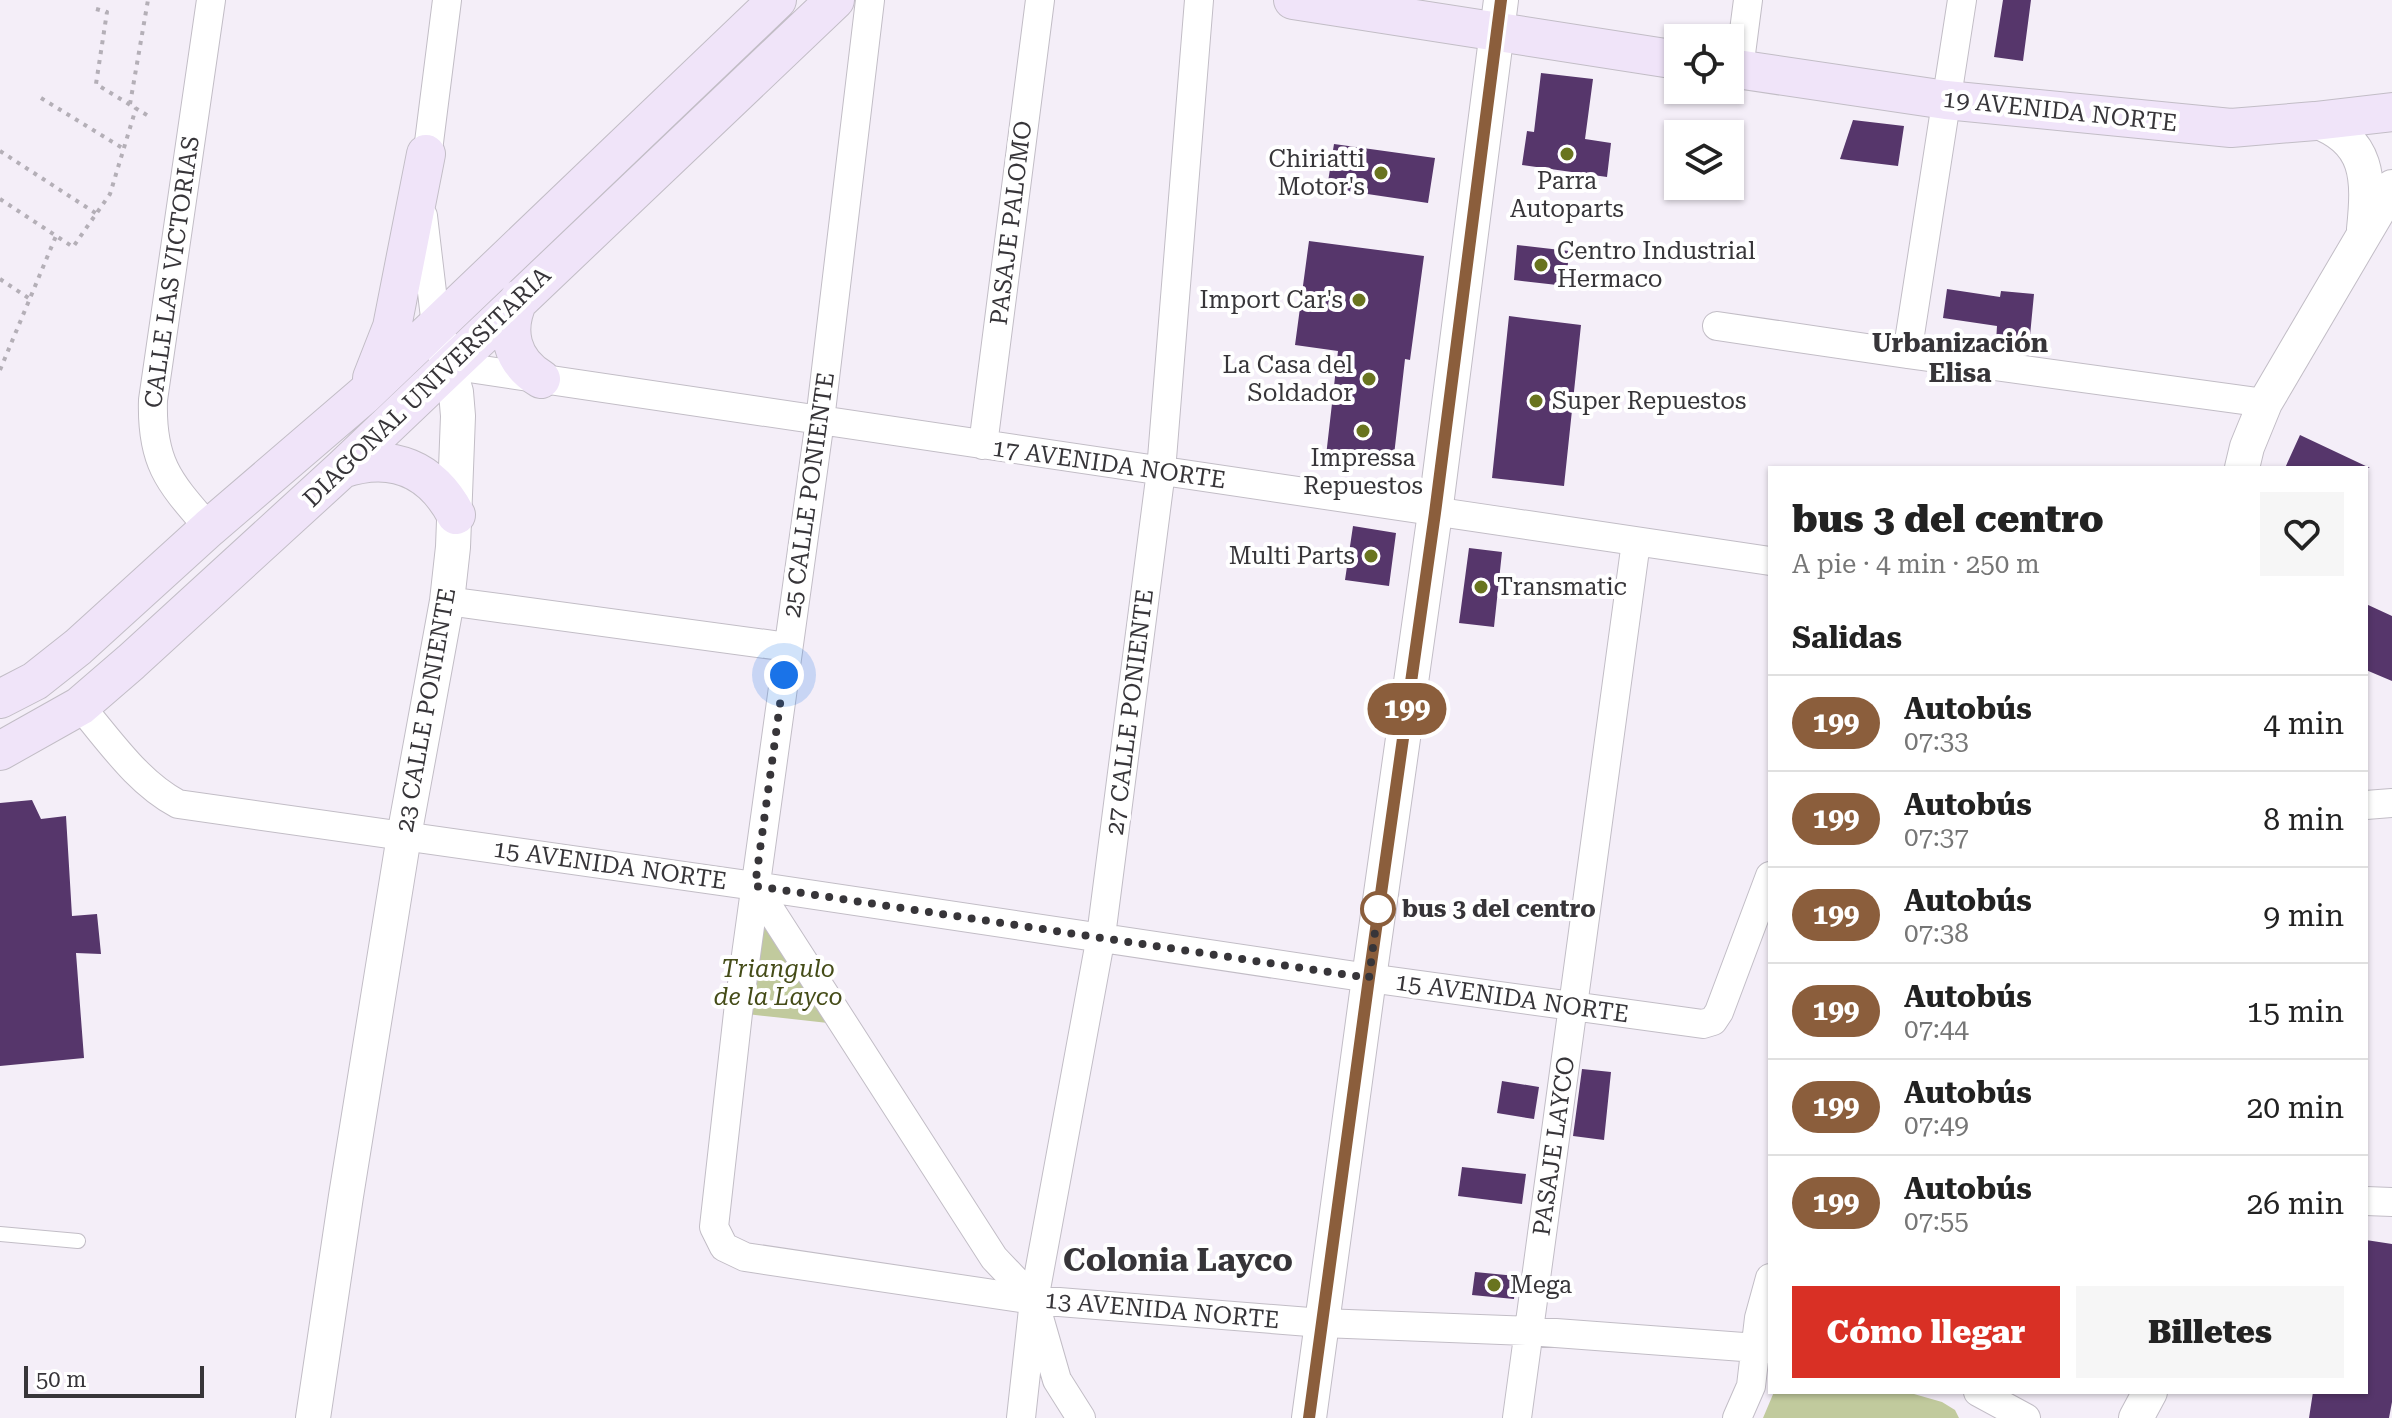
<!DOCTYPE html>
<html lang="es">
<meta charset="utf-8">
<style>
:root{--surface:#fff;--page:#f6f6f6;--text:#222;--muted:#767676;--line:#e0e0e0;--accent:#d93025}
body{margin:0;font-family:"Roboto Serif",serif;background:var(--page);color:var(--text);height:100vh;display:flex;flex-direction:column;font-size:30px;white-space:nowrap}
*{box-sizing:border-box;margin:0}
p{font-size:26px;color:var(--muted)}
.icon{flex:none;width:44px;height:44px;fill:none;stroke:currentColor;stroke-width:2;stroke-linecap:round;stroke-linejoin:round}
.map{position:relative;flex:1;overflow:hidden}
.sheet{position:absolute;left:1768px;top:466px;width:600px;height:928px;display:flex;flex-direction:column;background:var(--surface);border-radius:0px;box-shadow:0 2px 6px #0004}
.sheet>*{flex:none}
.badge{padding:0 16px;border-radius:26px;font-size:28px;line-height:52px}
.fabs{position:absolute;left:1664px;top:24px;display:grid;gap:16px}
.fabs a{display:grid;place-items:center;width:80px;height:80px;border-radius:0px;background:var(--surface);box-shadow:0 2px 6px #0004;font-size:40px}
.scale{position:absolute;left:24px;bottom:20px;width:180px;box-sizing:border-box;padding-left:8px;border:4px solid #373539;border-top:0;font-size:22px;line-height:28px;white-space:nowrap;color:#373539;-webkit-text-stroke:6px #fff;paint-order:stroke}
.you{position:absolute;width:40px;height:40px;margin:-20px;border:6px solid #fff;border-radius:50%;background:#1a73e8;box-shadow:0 0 0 12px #1a73e833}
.map>.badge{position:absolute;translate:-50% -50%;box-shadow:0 0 0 4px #fff}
h2{padding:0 24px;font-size:30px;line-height:72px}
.round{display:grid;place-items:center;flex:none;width:84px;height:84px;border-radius:0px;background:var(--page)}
.headline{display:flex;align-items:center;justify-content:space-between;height:136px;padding:0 24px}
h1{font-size:38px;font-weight:800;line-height:60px}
.action{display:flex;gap:16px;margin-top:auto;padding:16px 24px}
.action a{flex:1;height:92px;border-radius:0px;background:var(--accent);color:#fff;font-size:32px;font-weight:800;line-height:92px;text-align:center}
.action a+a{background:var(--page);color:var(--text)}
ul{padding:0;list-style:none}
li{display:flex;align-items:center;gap:24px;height:96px;padding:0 24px;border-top:2px solid var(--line)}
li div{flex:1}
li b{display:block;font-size:30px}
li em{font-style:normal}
li .badge{min-width:88px;font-weight:700;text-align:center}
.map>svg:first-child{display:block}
</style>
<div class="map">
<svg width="2392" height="1418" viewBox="0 0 2392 1418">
<rect width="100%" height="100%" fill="#f4eef8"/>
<path fill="#c1ca9d" d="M 755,886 L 846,1025 L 738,1013 Z
M 1774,1392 L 1907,1392 L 1942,1402 L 1955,1410 L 1959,1418 L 1763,1418 Z"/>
<path fill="#56366b" d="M 2003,0 L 2031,0 L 2023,61 L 1994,57 Z
M 1541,73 L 1593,79 L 1585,139 L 1611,143 L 1607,177 L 1522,165 L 1527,131 L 1534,132 Z
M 1853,120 L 1904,126 L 1898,166 L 1840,159 Z
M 1334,144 L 1435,158 L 1428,203 L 1327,188 Z
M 1309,241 L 1424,256 L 1410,360 L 1405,359 L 1393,464 L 1326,456 L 1338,351 L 1295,345 Z
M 1517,245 L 1569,251 L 1566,286 L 1514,280 Z
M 1947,289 L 2000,297 L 2001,291 L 2034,294 L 2029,346 L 1996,342 L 1997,326 L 1943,318 Z
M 1509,316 L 1581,325 L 1564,486 L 1492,478 Z
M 2300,435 L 2370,468 L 2285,468 Z
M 1353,526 L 1396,533 L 1389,586 L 1345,580 Z
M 1469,548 L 1502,552 L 1494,627 L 1459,623 Z
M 2366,604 L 2392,616 L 2392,681 L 2366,670 Z
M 32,800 L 41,819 L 66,816 L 72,916 L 97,914 L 101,954 L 76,953 L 84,1058 L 0,1066 L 0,803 Z
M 1582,1069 L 1611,1072 L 1604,1140 L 1573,1136 Z
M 1502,1081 L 1539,1087 L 1534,1119 L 1497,1113 Z
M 1462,1167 L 1526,1174 L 1522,1204 L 1458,1196 Z
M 2366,1240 L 2392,1244 L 2392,1402 L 2389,1418 L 2309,1418 L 2313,1392 L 2366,1392 Z
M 1475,1272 L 1516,1276 L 1514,1299 L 1472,1295 Z"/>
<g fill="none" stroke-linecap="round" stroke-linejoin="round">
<defs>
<path id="service" d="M 0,1234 L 78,1241"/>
<path id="minor" d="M 870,0 L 820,420 L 738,1013 L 714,1227 L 724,1247 L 745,1257 L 1034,1300 L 1322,1323 L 1529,1331 L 1770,1349
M 1739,69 L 1748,0
M 425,174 L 447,0
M 423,216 L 436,326
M 1717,326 L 1907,354 L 2265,403
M 1907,354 L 1962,0
M 449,365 L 1770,561
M 983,445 L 1040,0
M 209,528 C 170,483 151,464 153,400 L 211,0
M 447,601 L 788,647
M 80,706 C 110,741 137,782 178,804 L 755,886 L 1369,978 L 1703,1024 L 1713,1021 L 1719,1012 L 1770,876
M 2366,805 L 2392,803
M 755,886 L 994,1258 L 1034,1300 L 1057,1380 L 1081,1418
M 2366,1201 L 2392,1202
M 1978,1392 L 2026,1418
M 1021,1418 L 1034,1300 L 1101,936 L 1161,471 L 1199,0
M 1517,1418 L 1636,542
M 1737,1418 L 1751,1386 L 1759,1318 L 1770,1278"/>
<path id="tertiary" d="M 2315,121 C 2370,140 2369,180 2364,229
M 2242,468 L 2247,447 L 2265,403 L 2392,187
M 313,1418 L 346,1196 L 404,836 L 447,601 L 453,547 L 458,416 L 456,392 L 442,344
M 1309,1418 L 1369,978 L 1435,513 L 1501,0
M 2136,1418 L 2150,1392"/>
<path id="secondary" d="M 1293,0 L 1678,60
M 1730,68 L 1946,100 L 2231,128 L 2315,121 L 2392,112
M 519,299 C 504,330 511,361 541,379
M 372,378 L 392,327 L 426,154
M 342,469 C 392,452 432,469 456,515
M 0,699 L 35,681 L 78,647 L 209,528 L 364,395 L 777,0
M 0,751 L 80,706 L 131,662 L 342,469 L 835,0"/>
</defs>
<use href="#service" stroke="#c2bdc6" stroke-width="16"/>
<use href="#minor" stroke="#c2bdc6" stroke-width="30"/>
<use href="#tertiary" stroke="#c2bdc6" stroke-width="36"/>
<use href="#secondary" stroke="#c2bdc6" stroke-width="40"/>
<path stroke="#b4afb7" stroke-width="4" stroke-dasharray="4 6" stroke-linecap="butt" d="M 96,9 L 107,12 L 96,84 L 150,117
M 41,98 L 124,149
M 130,104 L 148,0
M 0,151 L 97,214
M 0,199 L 73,247 L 110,194 L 136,108
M 0,279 L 30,299
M 0,370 L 56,236"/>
<use href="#service" stroke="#fff" stroke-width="14"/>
<use href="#minor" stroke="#fff" stroke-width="28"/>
<use href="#tertiary" stroke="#fff" stroke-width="34"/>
<use href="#secondary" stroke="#f0e4f9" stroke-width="38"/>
</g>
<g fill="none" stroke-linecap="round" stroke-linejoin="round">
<defs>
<path id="line" d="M 1309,1418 L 1369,978 L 1435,513 L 1501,0"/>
</defs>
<use href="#line" stroke="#fff" stroke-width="18"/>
<use href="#line" stroke="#8b5e3c" stroke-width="12"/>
<path stroke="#373539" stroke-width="8" stroke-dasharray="0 14.4" d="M 784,675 L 755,886 L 1369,978 L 1378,909"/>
</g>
<g fill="#69741f" stroke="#fff" stroke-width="3">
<circle cx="1567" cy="154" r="8"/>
<circle cx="1381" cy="173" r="8"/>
<circle cx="1541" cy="265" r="8"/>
<circle cx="1359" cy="300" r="8"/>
<circle cx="1369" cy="379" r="8"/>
<circle cx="1536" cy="401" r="8"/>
<circle cx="1363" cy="431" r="8"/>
<circle cx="1371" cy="556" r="8"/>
<circle cx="1481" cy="587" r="8"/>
<circle cx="1494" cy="1285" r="8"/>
</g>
<circle fill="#fff" stroke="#8b5e3c" stroke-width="4" cx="1378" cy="909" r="16"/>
<g text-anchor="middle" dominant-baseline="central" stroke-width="8" stroke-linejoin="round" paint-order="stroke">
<g font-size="24" fill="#373539" stroke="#fff">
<text transform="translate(2060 111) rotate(6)">19 AVENIDA NORTE</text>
<text transform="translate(1011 223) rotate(-83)">PASAJE PALOMO</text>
<text transform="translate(172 272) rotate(-82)">CALLE LAS VICTORIAS</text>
<text transform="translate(427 387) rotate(-44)">DIAGONAL UNIVERSITARIA</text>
<text transform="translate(1109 464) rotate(8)">17 AVENIDA NORTE</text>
<text transform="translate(809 495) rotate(-82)">25 CALLE PONIENTE</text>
<text transform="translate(426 710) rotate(-80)">23 CALLE PONIENTE</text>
<text transform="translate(1130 712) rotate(-83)">27 CALLE PONIENTE</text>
<text transform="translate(610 865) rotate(8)">15 AVENIDA NORTE</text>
<text transform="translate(1512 998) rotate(8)">15 AVENIDA NORTE</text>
<text transform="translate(1554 1146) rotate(-82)">PASAJE LAYCO</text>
<text transform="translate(1162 1310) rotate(5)">13 AVENIDA NORTE</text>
</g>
<g font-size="24" fill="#373539" stroke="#fff" text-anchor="end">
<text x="1365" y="159">Chiriatti<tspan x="1365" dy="28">Motor's</tspan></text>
<text x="1567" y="181" text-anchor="middle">Parra<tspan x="1567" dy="28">Autoparts</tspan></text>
<text x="1557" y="251" text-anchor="start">Centro Industrial<tspan x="1557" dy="28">Hermaco</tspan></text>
<text x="1343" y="300">Import Car's</text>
<text x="1353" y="365">La Casa del<tspan x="1353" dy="28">Soldador</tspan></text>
<text x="1552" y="401" text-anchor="start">Super Repuestos</text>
<text x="1363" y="458" text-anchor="middle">Impressa<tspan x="1363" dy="28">Repuestos</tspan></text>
<text x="1355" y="556">Multi Parts</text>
<text x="1497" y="587" text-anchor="start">Transmatic</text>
<text x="1510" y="1285" text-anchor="start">Mega</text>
</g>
<g font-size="24" font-weight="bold" fill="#373539" stroke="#fff" text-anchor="start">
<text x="1402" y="909">bus 3 del centro</text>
</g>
<g font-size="24" font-style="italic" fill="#454c18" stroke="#fff">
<text x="778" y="969">Triangulo<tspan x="778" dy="28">de la Layco</tspan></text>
</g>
<g font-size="26" font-weight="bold" fill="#373539" stroke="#fff">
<text x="1960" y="343">Urbanización<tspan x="1960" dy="30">Elisa</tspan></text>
</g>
<g font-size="32" font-weight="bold" fill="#373539" stroke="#fff">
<text x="1178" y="1260">Colonia Layco</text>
</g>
</g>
</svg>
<div class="fabs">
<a><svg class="icon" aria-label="locate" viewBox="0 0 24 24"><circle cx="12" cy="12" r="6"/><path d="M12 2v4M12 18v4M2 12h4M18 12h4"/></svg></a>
<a><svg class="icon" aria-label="layers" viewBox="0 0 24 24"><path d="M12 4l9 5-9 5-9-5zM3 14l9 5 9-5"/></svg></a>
</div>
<div class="scale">50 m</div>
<div class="you" style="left:784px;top:675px"></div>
<b class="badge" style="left:1407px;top:709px;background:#8b5e3c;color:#fff">199</b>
<section class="sheet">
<div class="headline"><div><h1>bus 3 del centro</h1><p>A pie · 4 min · 250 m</p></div><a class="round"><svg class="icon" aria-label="heart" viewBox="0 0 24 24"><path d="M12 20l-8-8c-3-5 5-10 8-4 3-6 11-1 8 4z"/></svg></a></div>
<h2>Salidas</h2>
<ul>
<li><span class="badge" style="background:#8b5e3c;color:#fff">199</span><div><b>Autobús</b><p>07:33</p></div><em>4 min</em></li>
<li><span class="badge" style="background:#8b5e3c;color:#fff">199</span><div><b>Autobús</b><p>07:37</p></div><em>8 min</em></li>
<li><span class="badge" style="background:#8b5e3c;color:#fff">199</span><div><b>Autobús</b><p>07:38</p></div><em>9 min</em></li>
<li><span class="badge" style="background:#8b5e3c;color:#fff">199</span><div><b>Autobús</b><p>07:44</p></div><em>15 min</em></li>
<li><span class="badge" style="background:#8b5e3c;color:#fff">199</span><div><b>Autobús</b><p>07:49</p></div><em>20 min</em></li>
<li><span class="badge" style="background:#8b5e3c;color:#fff">199</span><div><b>Autobús</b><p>07:55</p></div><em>26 min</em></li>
</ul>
<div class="action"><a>Cómo llegar</a><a>Billetes</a></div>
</section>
</div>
